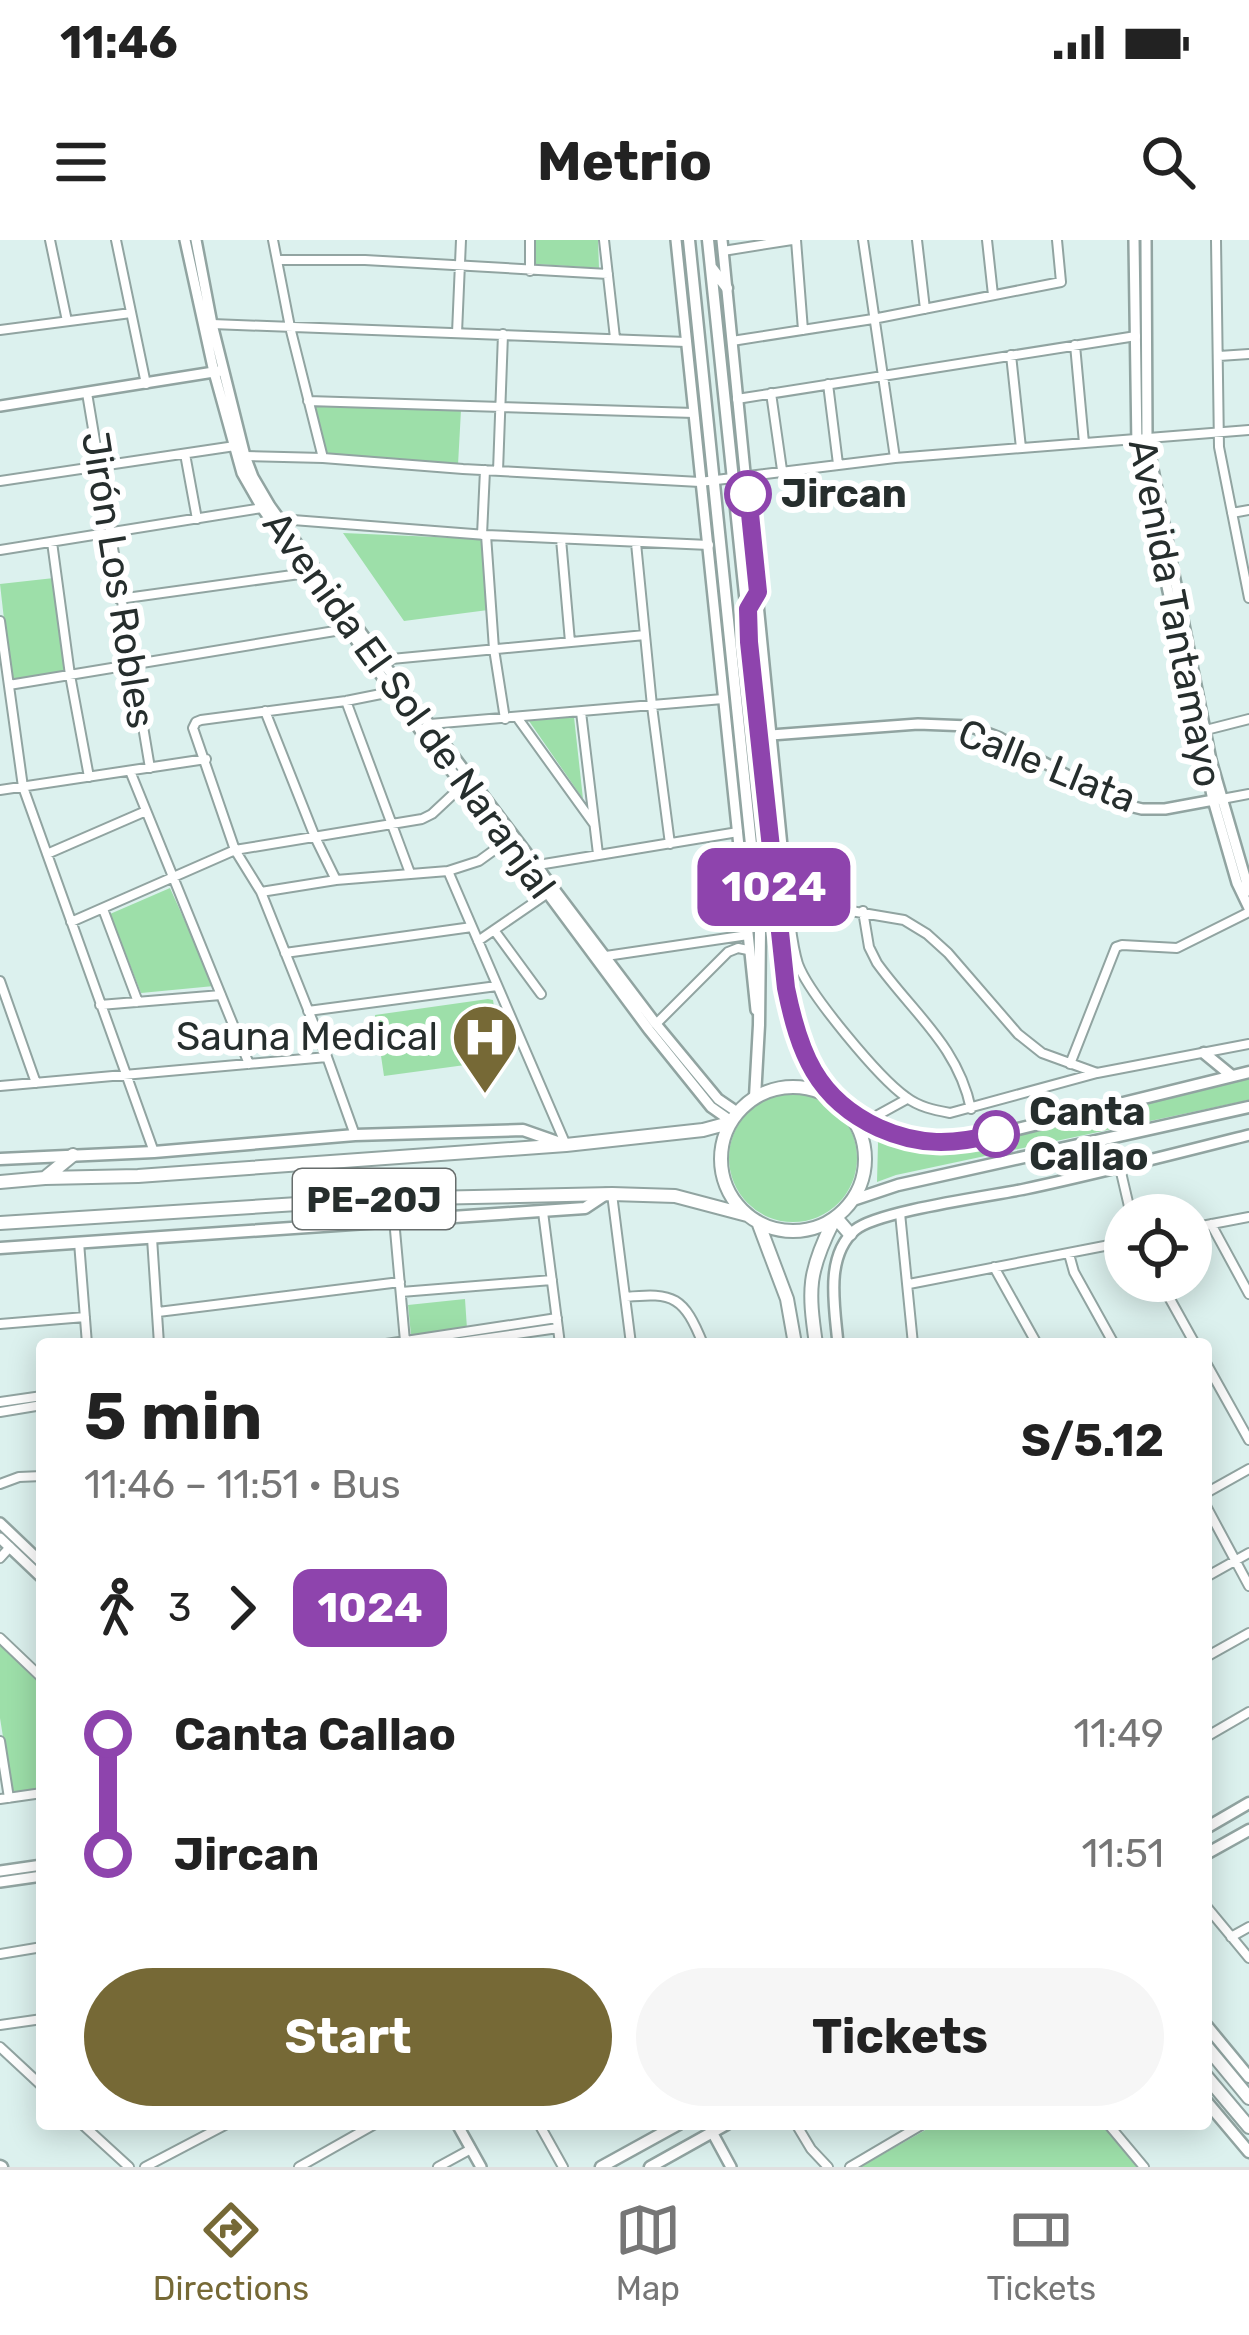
<!DOCTYPE html>
<meta charset="utf-8">
<style>
:root{--surface:#fff;--page:#f6f6f6;--text:#222;--muted:#767676;--line:#e0e0e0;--accent:#766936}
body{margin:0;font-family:Rubik,sans-serif;background:var(--page);color:var(--text);height:100vh;display:flex;flex-direction:column;font-size:45px;white-space:nowrap}
*{box-sizing:border-box;margin:0}
p{font-size:39px;color:var(--muted)}
.icon{flex:none;width:66px;height:66px;fill:none;stroke:currentColor;stroke-width:2;stroke-linecap:round;stroke-linejoin:round}
.map{position:relative;flex:1;overflow:hidden}
.side{position:absolute;left:36px;top:1098px;width:1176px;height:792px;display:flex;flex-direction:column;background:var(--surface);border-radius:12px;box-shadow:0 6px 30px #0003}
.side>*{flex:none}
.badge{padding:0 24px;border-radius:18px;font-size:42px;line-height:78px}
.fabs{position:absolute;left:1104px;top:954px;display:grid;gap:24px}
.fabs a{display:grid;place-items:center;width:108px;height:108px;border-radius:50%;background:var(--surface);box-shadow:0 6px 30px #0003;font-size:60px}
.map>.badge{position:absolute;translate:-50% -50%;box-shadow:0 0 0 6px #fff}
.legs{display:flex;align-items:center;gap:18px;height:132px;padding:0 48px;font-size:39px}
.legs p{margin-inline-start:auto}
.headline{display:flex;align-items:center;justify-content:space-between;height:204px;padding:0 48px}
h1{font-size:66px;font-weight:700;line-height:90px}
.action{display:flex;gap:24px;margin-top:auto;padding:24px 48px}
.action a{flex:1;height:138px;border-radius:72px;background:var(--accent);color:#fff;font-size:48px;font-weight:700;line-height:138px;text-align:center}
.action a+a{background:var(--page);color:var(--text)}
ul{padding:0 48px;list-style:none}
li{display:flex;align-items:center;gap:42px;height:120px;font-size:45px}
li i{display:grid;place-items:center;width:18px;height:100%;margin:0 15px;background:currentColor}
li i::after{content:'';width:30px;height:30px;margin:-15px;border:9px solid;border-radius:50%;background:var(--surface)}
li p{margin-inline-start:auto}
li:first-child i{background:linear-gradient(#0000 50%,currentColor 0)}
li:last-child i{background:linear-gradient(currentColor 50%,#0000 0)}
.status{display:flex;justify-content:space-between;align-items:center;height:84px;padding:0 60px;background:var(--surface);direction:ltr}
.status svg{height:33px;fill:currentColor}
header{display:flex;justify-content:space-between;align-items:center;height:156px;padding:0 48px;background:var(--surface);font-size:54px;font-weight:700}
.tabs{display:flex;justify-content:space-around;align-items:center;height:168px;border-top:3px solid var(--line);background:var(--surface);font-size:33px;color:var(--muted)}
.tabs a{display:grid;justify-items:center;gap:6px}
.tabs .on{color:var(--accent)}
.map>svg:first-child{display:block}
</style>
<div class="status"><b>11:46</b><svg viewBox="0 0 49 12"><path d="M0 12V9h3v3zM5 12V6h3v6zM10 12V3h3v9zM15 12V0h3v12zM26 1h20v11H26zM47 4h2v5h-2z"/></svg></div>
<header><svg class="icon" aria-label="menu" viewBox="0 0 24 24"><path d="M4 6h16M4 12h16M4 18h16"/></svg>Metrio<svg class="icon" aria-label="search" viewBox="0 0 24 24"><circle cx="10" cy="10" r="6"/><path d="M15 15l6 6"/></svg></header>
<div class="map">
<svg width="1249" height="1927" viewBox="0 0 1249 1927">
<rect width="100%" height="100%" fill="#dcf1ee"/>
<path fill="#9ddfa9" d="M 535,0 L 598,0 L 599,28 L 536,24 Z
M 315,166 L 461,170 L 458,225 L 327,214 Z
M 343,293 L 482,299 L 488,370 L 404,381 Z
M 54,338 L 66,432 L 11,441 L 0,344 Z
M 574,477 L 583,559 L 529,481 Z
M 170,648 L 214,746 L 141,753 L 110,674 Z
M 488,759 L 493,760 L 497,787 L 505,786 L 509,809 L 501,811 L 502,820 L 384,836 L 375,775 Z
M 1249,837 L 1249,860 L 896,935 L 877,942 L 878,903 L 875,893 L 911,908 L 955,911 Z
M729 918a64 64 0 1 1 128 0a64 64 0 1 1-128 0Z
M 465,1059 L 467,1089 L 411,1095 L 408,1065 Z
M 0,1403 L 42,1443 L 42,1549 L 12,1553 L 0,1478 Z
M 936,1884 L 1101,1884 L 1137,1927 L 860,1927 Z"/>
<g fill="none" stroke-linecap="round" stroke-linejoin="round">
<defs>
<path id="minor" d="M 50,0 L 67,81
M 116,0 L 146,144
M 273,0 L 290,87 L 323,218
M 530,0 L 530,31
M 604,0 L 615,98
M 796,0 L 803,90
M 863,0 L 895,218
M 917,0 L 925,69
M 987,0 L 993,55
M 1216,0 L 1219,207 L 1249,358
M 723,11 L 792,0
M 277,20 L 365,20 L 608,34
M 212,84 L 686,102
M 0,90 L 131,73
M 457,93 L 461,0
M 732,101 L 873,79 L 1061,42 L 1057,0
M 1075,105 L 1084,203
M 1011,115 L 1021,208
M 1219,116 L 1249,114
M 828,144 L 838,224
M 87,153 L 150,528
M 771,153 L 782,230
M 737,159 L 1136,96
M 308,161 L 694,173
M 185,214 L 197,279
M 245,216 L 323,218 L 463,229 L 700,242 L 895,218 L 1249,190
M 498,231 L 503,94
M 0,241 L 235,206
M 1232,273 L 1249,270
M 280,279 L 486,295 L 709,305
M 482,295 L 485,230
M 486,295 L 494,409 L 505,479
M 561,299 L 570,402
M 52,302 L 70,435 L 89,537
M 636,303 L 652,466 L 670,604
M 0,310 L 262,268
M 119,359 L 307,333
M 0,381 L 23,547 L 154,912
M 381,420 L 645,395
M 9,445 L 347,389
M 346,461 L 410,633
M 265,471 L 315,597 L 336,640
M 581,472 L 598,614
M 519,480 L 594,584
M 1206,490 L 1249,479
M 420,491 L 430,484 L 723,459
M 130,531 L 249,824
M 0,550 L 206,519
M 1222,559 L 1249,554
M 47,614 L 146,571
M 538,625 L 738,592
M 448,631 L 566,905
M 261,652 L 336,640 L 448,631 L 479,621 L 508,600
M 103,669 L 138,762
M 863,671 L 869,707 L 877,723 C 913,773 958,806 971,869
M 71,682 L 235,610 L 422,579 L 432,574 L 463,545
M 494,690 L 541,754
M 478,701 L 548,653
M 285,713 L 472,687
M 606,716 L 748,695
M 0,741 L 36,843
M 100,765 L 221,755
M 308,771 L 497,746
M 656,784 L 728,712 L 738,708 L 748,710
M 1070,824 L 1116,707 L 1122,705 L 1177,708 L 1249,672
M 1097,833 L 1042,813 L 1018,794 L 948,713 L 927,694 L 904,680 L 833,668 L 788,667 C 791,686 792,705 798,724 C 809,754 879,838 906,857 C 919,867 934,870 950,873 L 1097,833 L 1249,804
M 0,846 L 327,817
M 867,881 L 907,859
M 355,895 L 327,817 L 261,652 L 235,610 L 193,488 L 196,482 L 201,480 L 346,461 L 391,452
M 1120,928 L 1131,975
M 612,954 L 631,1104
M 543,972 L 560,1104
M 900,973 L 913,1104
M 394,979 L 405,1101
M 1211,984 L 1249,1054
M 1191,988 L 1249,977
M 152,998 L 159,1104
M 79,1002 L 87,1104
M 1069,1014 L 1074,1032 L 1114,1104
M 994,1027 L 1037,1104
M 1160,1041 L 1195,1104
M 909,1044 L 1125,1002
M 401,1052 L 552,1040
M 626,1057 C 674,1052 684,1057 703,1104
M 158,1072 L 400,1042
M 0,1084 L 85,1077
M 386,1104 L 557,1078
M 447,1104 L 558,1088
M 1206,1123 L 1249,1200
M 0,1162 L 42,1156
M 0,1172 L 42,1165
M 0,1244 L 19,1237 L 42,1236
M 1206,1253 L 1249,1229
M 1206,1266 L 1249,1346
M 0,1318 L 10,1307
M 1206,1337 L 1249,1313
M 0,1398 L 42,1438
M 1206,1417 L 1249,1393
M 1206,1497 L 1249,1472
M 0,1501 L 9,1558
M 0,1559 L 42,1553
M 1206,1666 L 1249,1718
M 1231,1697 L 1249,1687
M 0,1714 L 42,1707
M 0,1785 L 42,1779
M 0,1807 L 42,1846
M 82,1884 L 129,1927
M 539,1884 L 563,1927
M 796,1884 L 811,1909 L 828,1927
M 1108,1884 L 1144,1927
M 145,1927 L 227,1884
M 299,1927 L 375,1884
M 438,1927 L 471,1909
M 850,1927 L 923,1884"/>
<path id="tertiary" d="M 185,0 L 214,132 L 242,233 L 262,268 L 434,510 L 508,600 L 649,790 L 711,867 L 731,881
M 196,0 L 212,84 L 245,216 L 253,237 L 270,266 L 381,420 L 656,784 L 718,859 L 737,872
M 676,0 L 756,770
M 722,0 L 788,667
M 1134,0 L 1137,207 L 1213,560 L 1237,643 L 1249,668
M 1146,0 L 1147,199 L 1211,520 L 1249,651
M 0,166 L 220,131
M 771,495 L 918,484 L 969,486 L 1000,498 L 1117,563 L 1142,569 L 1165,569 L 1219,559
M 838,1104 C 835,1068 824,1017 855,990 C 877,971 991,956 1025,949 C 1100,933 1174,914 1249,895
M 0,1283 L 42,1323
M 0,1298 L 42,1338
M 0,1631 L 42,1625
M 0,1642 L 42,1636
M 457,1884 L 481,1927
M 712,1892 L 731,1927"/>
<path id="secondary" d="M 0,919 L 154,912 L 355,895 L 523,890 L 563,904
M 0,1008 L 585,968 L 606,954
M 1206,1588 L 1249,1563
M 1206,1614 L 1249,1590
M 1206,1785 L 1249,1837
M 1206,1861 L 1249,1912
M 0,1926 L 2,1927
M 601,1927 L 679,1884
M 650,1927 L 727,1884"/>
<path id="primary" d="M 689,0 L 760,692 L 759,785 L 755,857
M 708,0 L 786,748 C 795,791 808,828 836,861
M 711,27 L 727,48
M 748,369 L 758,352
M 1204,813 L 1232,836
M 848,873 C 894,897 921,908 973,900 L 1249,832
M 853,960 L 898,945 L 1249,867"/>
<path id="trunk" d="M721 919a72 72 0 1 1 144 0a72 72 0 1 1-144 0Z
M 46,937 L 73,915
M 0,942 L 45,938 L 138,936 L 566,905 L 703,890 L 729,883
M 837,979 L 850,994
M 758,982 L 787,1059 L 795,1104
M 0,983 L 377,959 L 612,954 L 675,956 L 747,975
M 816,1104 C 808,1049 808,1032 833,982
M 1206,1806 L 1249,1858
M 1206,1836 L 1249,1887"/>
</defs>
<use href="#minor" stroke="#91a4a1" stroke-width="12"/>
<use href="#tertiary" stroke="#91a4a1" stroke-width="14"/>
<use href="#secondary" stroke="#91a4a1" stroke-width="15"/>
<use href="#primary" stroke="#91a4a1" stroke-width="15"/>
<use href="#trunk" stroke="#91a4a1" stroke-width="16"/>
<use href="#minor" stroke="#fff" stroke-width="8"/>
<use href="#tertiary" stroke="#fff" stroke-width="9"/>
<use href="#secondary" stroke="#fff" stroke-width="10"/>
<use href="#primary" stroke="#fff" stroke-width="10"/>
<use href="#trunk" stroke="#fff" stroke-width="12"/>
</g>
<g fill="none" stroke-linecap="round" stroke-linejoin="round">
<defs>
<path id="line-1" d="M 748,254 L 758,352 L 748,369 L 749,402 L 786,748 C 799,812 816,859 879,888 C 919,906 953,905 996,894"/>
</defs>
<use href="#line-1" stroke="#fff" stroke-width="27"/>
<use href="#line-1" stroke="#8e44ad" stroke-width="18"/>
</g>
<defs>
<symbol id="hospital-pin" viewBox="-11 -11 22 30"><path d="M0 17L-7.5 6A9.5 9.5 0 1 1 7.5 6Z" fill="#766936" stroke="#fff"/><path d="M-5-5h3v3.5h4V-5h3V5h-3V1.5h-4V5h-3Z" fill="#fff"/></symbol>
</defs>
<g fill-rule="evenodd">
<use href="#hospital-pin" x="447" y="759" width="76" height="104"/>
</g>
<g fill="#fff" stroke="#8e44ad" stroke-width="6">
<circle cx="748" cy="254" r="21"/>
<circle cx="996" cy="894" r="21"/>
</g>
<g text-anchor="middle" dominant-baseline="central" stroke-width="12" stroke-linejoin="round" paint-order="stroke">
<rect fill="#fff" stroke="#676d6c" stroke-width="3" x="293" y="929" width="162" height="60" rx="9"/>
<g font-size="36" font-weight="bold" fill="#262e2d">
<text x="374" y="959">PE-20J</text>
</g>
<g font-size="39" font-weight="bold" fill="#262e2d" stroke="#fff" text-anchor="start">
<text x="781" y="254">Jircan</text>
<text x="1029" y="872">Canta<tspan x="1029" dy="45">Callao</tspan></text>
</g>
<g font-size="39" fill="#262e2d" stroke="#fff">
<text transform="translate(118 340) rotate(81)">Jirón Los Robles</text>
<text transform="translate(1175 373) rotate(79)">Avenida Tantamayo</text>
<text transform="translate(409 465) rotate(54)">Avenida El Sol de Naranjal</text>
<text transform="translate(1047 526) rotate(22)">Calle Llata</text>
</g>
<g font-size="39" fill="#262e2d" stroke="#fff" text-anchor="end">
<text x="438" y="797">Sauna Medical</text>
</g>
</g>
</svg>
<div class="fabs">
<a><svg class="icon" aria-label="locate" viewBox="0 0 24 24"><circle cx="12" cy="12" r="6"/><path d="M12 2v4M12 18v4M2 12h4M18 12h4"/></svg></a>
</div>
<b class="badge" style="left:774px;top:647px;background:#8e44ad;color:#fff">1024</b>
<section class="side">
<div class="headline"><div><h1>5 min</h1><p>11:46 – 11:51 · Bus</p></div><b>S/5.12</b></div>
<div class="legs"><svg class="icon" aria-label="walk" viewBox="0 0 24 24"><circle cx="13" cy="4" r="2"/><path d="M13 8l-2 6 4 7M11 14l-3 7M7 12l3-4h3l4 4"/></svg>3<svg class="icon" aria-label="forward" viewBox="0 0 24 24"><path d="M9 5l7 7-7 7"/></svg><b class="badge" style="background:#8e44ad;color:#fff">1024</b></div>
<ul>
<li><i style="color:#8e44ad"></i><b>Canta Callao</b><p>11:49</p></li>
<li><i style="color:#8e44ad"></i><b>Jircan</b><p>11:51</p></li>
</ul>
<div class="action"><a>Start</a><a>Tickets</a></div>
</section>
</div>
<nav class="tabs">
<a class="on"><svg class="icon" aria-label="directions" viewBox="0 0 24 24"><path d="M12 3l9 9-9 9-9-9zM9 14v-3h6M13 9l2 2-2 2"/></svg>Directions</a>
<a><svg class="icon" aria-label="map" viewBox="0 0 24 24"><path d="M3 6l6-2 6 2 6-2v14l-6 2-6-2-6 2zM9 4v14M15 6v14"/></svg>Map</a>
<a><svg class="icon" aria-label="tickets" viewBox="0 0 24 24"><path d="M3 7h18v10H3zM15 7v10"/></svg>Tickets</a>
</nav>
